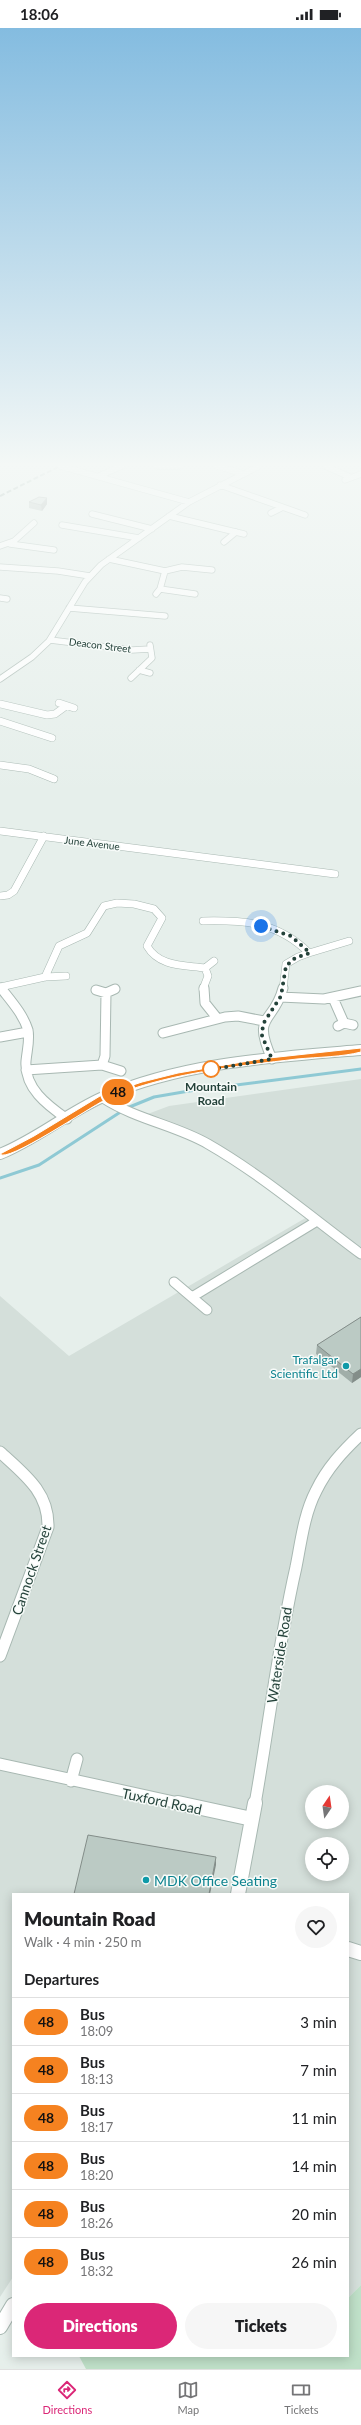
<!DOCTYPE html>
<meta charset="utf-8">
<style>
:root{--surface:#fff;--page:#f6f6f6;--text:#202124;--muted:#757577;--line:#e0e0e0;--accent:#db2777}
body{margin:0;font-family:Lato,sans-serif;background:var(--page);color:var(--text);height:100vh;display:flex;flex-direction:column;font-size:15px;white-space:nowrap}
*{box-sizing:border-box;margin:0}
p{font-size:13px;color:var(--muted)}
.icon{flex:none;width:22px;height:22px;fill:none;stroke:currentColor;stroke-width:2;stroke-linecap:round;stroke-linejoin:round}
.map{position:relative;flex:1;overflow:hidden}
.panel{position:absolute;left:12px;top:1865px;width:337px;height:464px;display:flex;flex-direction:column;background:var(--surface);border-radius:0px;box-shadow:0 2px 10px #0003}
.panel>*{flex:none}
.badge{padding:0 8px;border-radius:13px;font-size:14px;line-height:26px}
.needle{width:26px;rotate:13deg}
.controls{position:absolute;left:305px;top:1757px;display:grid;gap:8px}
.controls a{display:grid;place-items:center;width:44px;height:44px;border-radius:50%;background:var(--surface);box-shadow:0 2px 10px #0003;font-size:20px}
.you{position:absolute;width:20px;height:20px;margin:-10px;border:3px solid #fff;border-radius:50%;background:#1a73e8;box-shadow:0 0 0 6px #1a73e833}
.map>.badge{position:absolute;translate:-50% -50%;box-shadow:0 0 0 2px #fff}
h2{padding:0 12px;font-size:15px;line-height:36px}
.round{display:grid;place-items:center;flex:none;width:42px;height:42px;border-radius:21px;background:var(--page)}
.overview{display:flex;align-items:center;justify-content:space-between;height:68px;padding:0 12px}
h1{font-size:19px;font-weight:800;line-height:30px}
.cta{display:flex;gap:8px;margin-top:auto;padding:8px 12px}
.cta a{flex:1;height:46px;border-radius:24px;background:var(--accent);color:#fff;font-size:16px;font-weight:800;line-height:46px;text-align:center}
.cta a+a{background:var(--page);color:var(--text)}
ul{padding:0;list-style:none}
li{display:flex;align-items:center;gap:12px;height:48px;padding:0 12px;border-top:1px solid var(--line)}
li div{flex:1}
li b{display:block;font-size:15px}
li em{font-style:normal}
li .badge{min-width:44px;font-weight:700;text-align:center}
.status{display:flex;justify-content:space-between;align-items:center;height:28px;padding:0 20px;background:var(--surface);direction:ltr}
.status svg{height:11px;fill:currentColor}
.tabs{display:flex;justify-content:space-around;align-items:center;height:56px;border-top:1px solid var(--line);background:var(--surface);font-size:11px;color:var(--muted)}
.tabs a{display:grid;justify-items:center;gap:2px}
.tabs .active{color:var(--accent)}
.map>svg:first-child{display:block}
</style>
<div class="status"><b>18:06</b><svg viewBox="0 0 49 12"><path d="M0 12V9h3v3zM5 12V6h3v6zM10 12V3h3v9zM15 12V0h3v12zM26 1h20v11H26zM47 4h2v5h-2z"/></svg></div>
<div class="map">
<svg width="361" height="2341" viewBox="0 0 361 2341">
<rect width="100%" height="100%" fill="#e6efeb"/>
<path fill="#d4dfda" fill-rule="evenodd" d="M 361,1051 L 361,2257 L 348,2270 L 348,1866 L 13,1866 L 13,2249 L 0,2269 L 0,1268 L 69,1328 L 314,1185 L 270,1151 L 202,1108 L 145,1087 L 169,1078 ZM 312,1764 L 342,1764 L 342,1794 L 312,1794 ZM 312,1816 L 342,1816 L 342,1846 L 312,1846 Z"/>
<path fill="#bfe0c8" d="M 361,2257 L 361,2341 L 86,2341 L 79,2328 L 348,2328 L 348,2270 Z"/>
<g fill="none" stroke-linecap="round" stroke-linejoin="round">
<path stroke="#8ec9d4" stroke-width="3" d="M 127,1080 L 154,1069 L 189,1063 L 361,1041
M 0,1150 L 39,1137 L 122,1083"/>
<defs>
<path id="minor-far4" d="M 60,438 L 189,474
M 157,438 L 180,438
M 217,438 L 244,446
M 325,438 L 350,449
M 99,448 L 122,438
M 345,452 L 361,446
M 220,457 L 305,487
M 271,485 L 281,480
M 92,486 L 152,501
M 169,488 L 244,506
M 62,497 L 139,510
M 224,514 L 236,504
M 10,516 L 54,522
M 0,518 L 14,513 L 34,495
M 109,531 L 165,543 L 160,561 L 156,566
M 0,539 L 58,543 L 90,548
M 165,543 L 182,539 L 212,542
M 160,561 L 195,566
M 0,570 L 7,571
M 69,580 L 165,588
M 50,612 L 132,622 L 150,621
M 139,642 L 150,645
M 131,650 L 152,630 L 150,617
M 0,651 L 32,629 L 49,613 L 85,554 L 101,537 L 189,474 L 259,438"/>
<path id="minor-far3" d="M 59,675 L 74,680
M 0,676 L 47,687 L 55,686 L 66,678
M 0,693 L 52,710
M 0,737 L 29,741 L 54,751
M 0,803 L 335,846
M 0,868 L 8,867 L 14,863 L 44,808
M 203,893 C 245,892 278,894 309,925 L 298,929 L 286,936 L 283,961
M 309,925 L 349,913
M 205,940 L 214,933
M 45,949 L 59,918 L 87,905 L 104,878 L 117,875 L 134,876 L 154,881 L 162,890 L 147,918 C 159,939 184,937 205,940 L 208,948 L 203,961
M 0,959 L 45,949 L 66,948
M 1,959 L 2,961"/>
<path id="minor-far2" d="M 1,960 C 11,973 23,986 28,1002 C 30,1012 27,1022 26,1033 C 24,1060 47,1077 67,1091
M 204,960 L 205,975 L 217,990
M 96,962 L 106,965 L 115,961
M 280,969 L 324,971 L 361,963
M 333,970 L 344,995
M 338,998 L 344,995 L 353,997
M 163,1005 L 225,989 L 238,988 L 264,993
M 0,1009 L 28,1004
M 272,1031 C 251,985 274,996 283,960
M 102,1037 L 105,1028 L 106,965
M 26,1042 L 102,1037 L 121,1043
M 103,1070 C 137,1092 175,1097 208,1116 C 262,1147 311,1189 361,1226
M 174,1254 L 207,1282
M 192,1269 L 317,1193"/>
<path id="minor-far1" d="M 0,1424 C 24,1446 49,1464 48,1499 L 0,1628
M 0,1736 L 183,1776
M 71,1753 L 77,1731
M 255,1776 C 269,1697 278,1617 296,1539 C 301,1514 304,1486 316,1463 C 327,1440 343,1423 361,1406"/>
<path id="minor" d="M 178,1775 L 252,1791
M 238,1866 L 255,1775
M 348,1921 L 361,1925
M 0,2299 L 13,2277"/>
<path id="tertiary" d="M 0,1126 C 37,1111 67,1085 103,1069 C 183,1034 276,1029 361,1022"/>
</defs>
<use href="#minor-far4" stroke="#a8b8b2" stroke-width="7"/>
<use href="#minor-far3" stroke="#a8b8b2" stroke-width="8"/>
<use href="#minor-far2" stroke="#a8b8b2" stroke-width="11"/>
<use href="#minor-far1" stroke="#a8b8b2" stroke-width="13"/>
<use href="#minor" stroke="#a8b8b2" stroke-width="16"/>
<use href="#tertiary" stroke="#a8b8b2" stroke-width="12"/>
<use href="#minor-far4" stroke="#fff" stroke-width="5.5"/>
<use href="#minor-far3" stroke="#fff" stroke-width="7"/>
<use href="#minor-far2" stroke="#fff" stroke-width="9"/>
<use href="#minor-far1" stroke="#fff" stroke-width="11"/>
<use href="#minor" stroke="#fff" stroke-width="14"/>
<use href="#tertiary" stroke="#fff" stroke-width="10"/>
<path stroke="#5f7d75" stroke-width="2" stroke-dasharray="5 2.5" stroke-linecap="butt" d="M 0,468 L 60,438"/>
</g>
<path fill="#a1aea9" d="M 29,474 L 47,476 L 42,483 L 29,480 Z
M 361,1289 L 361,1349 L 352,1355 L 316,1326 L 317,1317 Z"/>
<path fill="#838d89" d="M 47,470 L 47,476 L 42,483 L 41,477 Z
M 361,1341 L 361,1349 L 352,1355 L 353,1346 Z
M 216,1829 L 216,1837 L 210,1866 L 209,1866 Z"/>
<path fill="#bbcac4" stroke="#838d89" d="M 39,469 L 47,470 L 41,477 L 29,474 Z
M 361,1289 L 361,1341 L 353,1346 L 317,1317 Z
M 88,1807 L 216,1829 L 209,1866 L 74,1866 Z"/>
<linearGradient id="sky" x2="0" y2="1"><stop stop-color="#84bce0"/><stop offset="0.57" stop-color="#f4f8f6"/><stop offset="1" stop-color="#f4f8f6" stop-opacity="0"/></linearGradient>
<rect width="361" height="766" fill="url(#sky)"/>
<path fill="#f58220" stroke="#fff" d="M 361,1020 L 361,1024 C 342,1029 319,1029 297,1031 C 239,1038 158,1046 105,1072 C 90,1079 6,1136 0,1126 L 34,1108 L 100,1068 L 142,1054 L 178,1045 L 260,1031 Z"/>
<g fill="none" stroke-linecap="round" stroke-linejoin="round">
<path stroke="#24423a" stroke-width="4" stroke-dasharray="0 7.2" d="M 211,1041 L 208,1042 L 272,1031 L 262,1008 L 263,996 L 281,968 L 286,938 L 295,930 L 310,925 L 291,908 L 261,898"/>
</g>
<circle fill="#fff" stroke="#f58220" stroke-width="2" cx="211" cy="1041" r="8"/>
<g fill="#0f9aa8" stroke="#f7fbf9" stroke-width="1.5">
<circle cx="346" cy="1338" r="4"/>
<circle cx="146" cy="1852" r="4"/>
</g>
<g text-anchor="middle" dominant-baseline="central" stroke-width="3" stroke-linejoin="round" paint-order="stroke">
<g font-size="10" fill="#24423a" stroke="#f7fbf9">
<text transform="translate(100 617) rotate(7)">Deacon Street</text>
<text transform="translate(92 815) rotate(7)">June Avenue</text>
</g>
<g font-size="12" font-weight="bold" fill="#24423a" stroke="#f7fbf9">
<text x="211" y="1058">Mountain<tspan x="211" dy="14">Road</tspan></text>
</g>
<g font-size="12" fill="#0d838f" stroke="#f7fbf9" text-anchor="end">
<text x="338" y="1331">Trafalgar<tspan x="338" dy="14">Scientific Ltd</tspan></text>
</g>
<g font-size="14" fill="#24423a" stroke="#f7fbf9">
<text transform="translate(31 1542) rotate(-71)">Cannock Street</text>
<text transform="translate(279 1627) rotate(-81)">Waterside Road</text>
<text transform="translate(162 1773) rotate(12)">Tuxford Road</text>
</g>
<g font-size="14" fill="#0d838f" stroke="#f7fbf9" text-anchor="start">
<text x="154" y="1852">MDK Office Seating</text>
</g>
</g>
</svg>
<div class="controls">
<a><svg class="needle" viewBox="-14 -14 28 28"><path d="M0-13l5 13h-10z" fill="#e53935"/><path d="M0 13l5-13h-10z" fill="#757577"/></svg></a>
<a><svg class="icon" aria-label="locate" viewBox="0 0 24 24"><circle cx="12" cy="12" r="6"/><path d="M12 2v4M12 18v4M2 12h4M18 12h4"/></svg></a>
</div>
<div class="you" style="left:261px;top:898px"></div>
<b class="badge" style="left:118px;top:1064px;background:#f58220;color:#111">48</b>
<section class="panel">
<div class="overview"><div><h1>Mountain Road</h1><p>Walk · 4 min · 250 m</p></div><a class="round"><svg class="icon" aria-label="heart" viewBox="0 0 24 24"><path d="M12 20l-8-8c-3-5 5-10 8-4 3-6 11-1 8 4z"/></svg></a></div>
<h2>Departures</h2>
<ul>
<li><span class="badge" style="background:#f58220;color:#111">48</span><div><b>Bus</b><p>18:09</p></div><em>3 min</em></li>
<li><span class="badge" style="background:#f58220;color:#111">48</span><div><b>Bus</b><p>18:13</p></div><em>7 min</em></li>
<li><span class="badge" style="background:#f58220;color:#111">48</span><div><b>Bus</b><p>18:17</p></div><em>11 min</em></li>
<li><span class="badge" style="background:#f58220;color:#111">48</span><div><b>Bus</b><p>18:20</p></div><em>14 min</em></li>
<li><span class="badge" style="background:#f58220;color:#111">48</span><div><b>Bus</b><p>18:26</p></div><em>20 min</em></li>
<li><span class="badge" style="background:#f58220;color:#111">48</span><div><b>Bus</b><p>18:32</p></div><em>26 min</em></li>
</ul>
<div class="cta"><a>Directions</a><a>Tickets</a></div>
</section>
</div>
<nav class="tabs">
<a class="active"><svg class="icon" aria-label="directions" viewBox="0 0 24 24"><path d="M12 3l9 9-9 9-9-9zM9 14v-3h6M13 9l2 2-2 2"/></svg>Directions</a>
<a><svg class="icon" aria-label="map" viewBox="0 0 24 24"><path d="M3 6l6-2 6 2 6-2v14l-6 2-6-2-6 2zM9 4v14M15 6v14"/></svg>Map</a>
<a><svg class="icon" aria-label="tickets" viewBox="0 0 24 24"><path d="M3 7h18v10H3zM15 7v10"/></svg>Tickets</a>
</nav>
